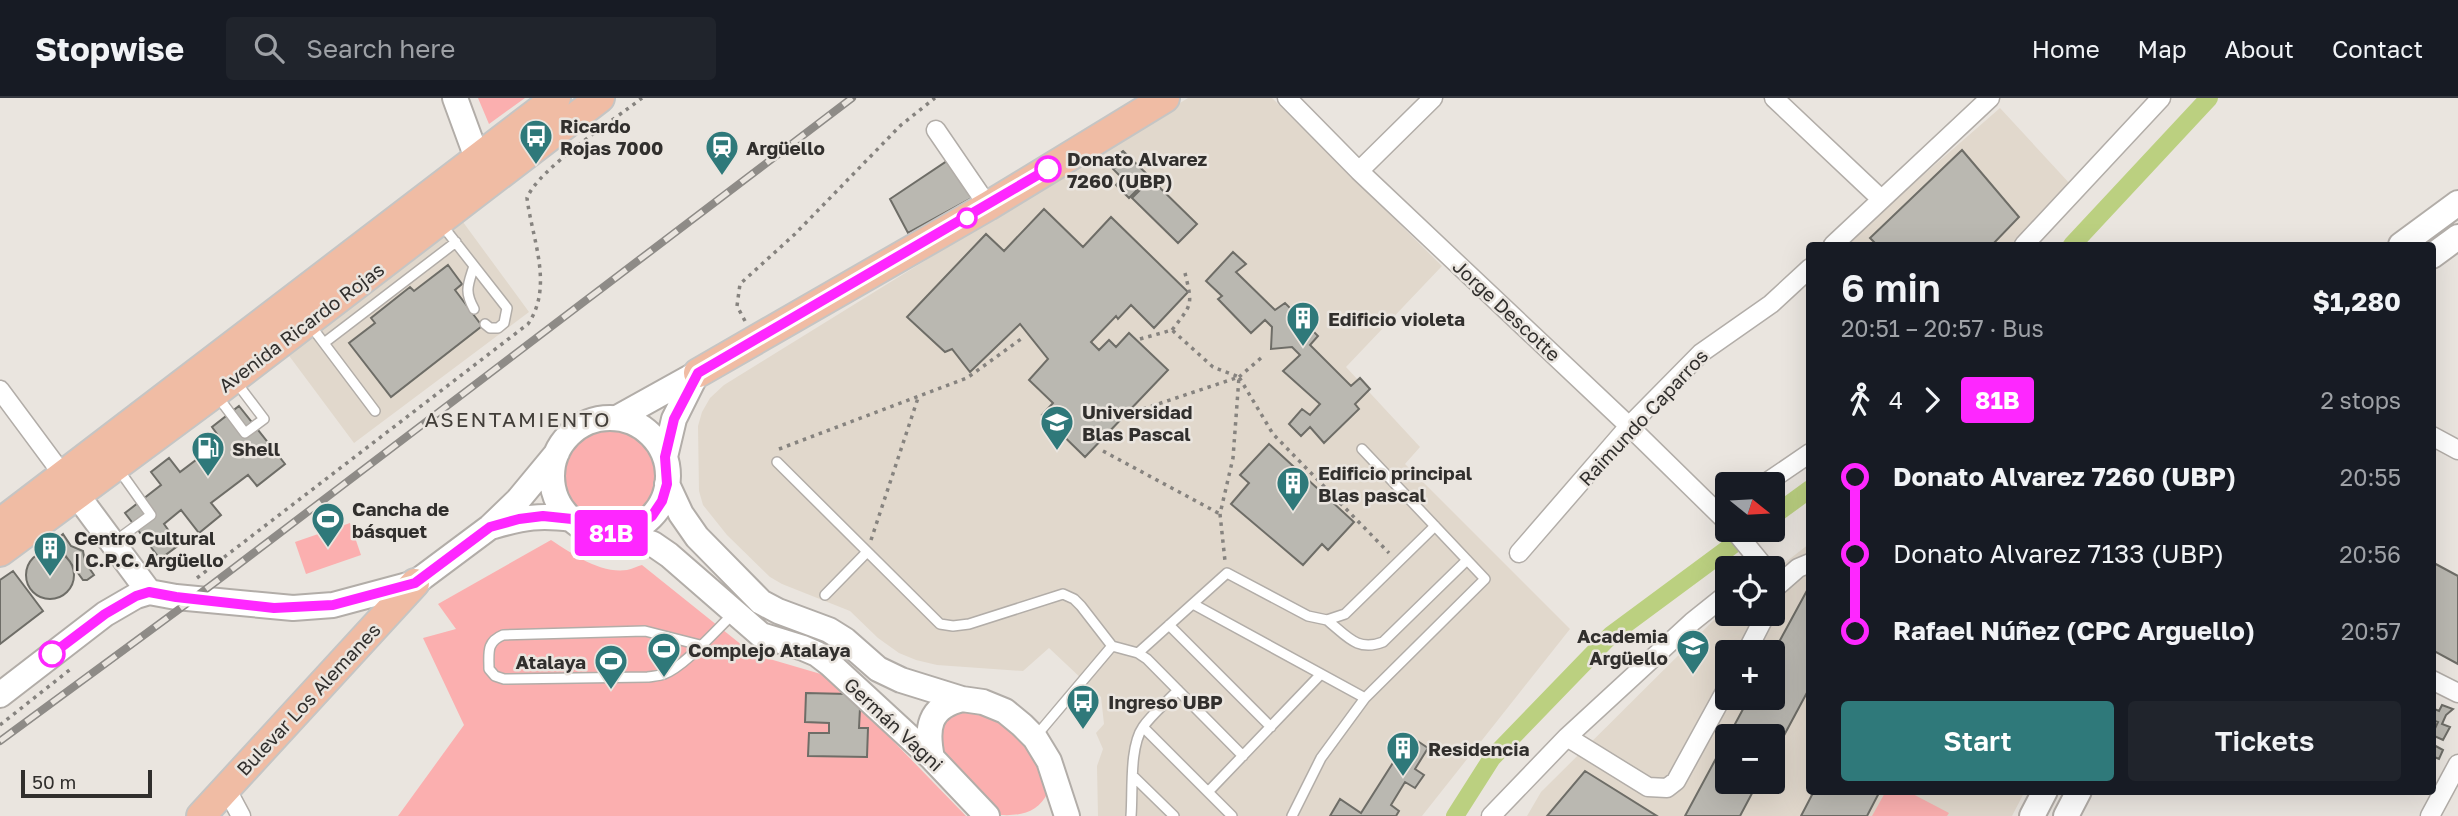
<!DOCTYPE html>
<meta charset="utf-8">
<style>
:root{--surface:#171b24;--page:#20242c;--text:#f1f3f6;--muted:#9ea1a6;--line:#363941;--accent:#2f797a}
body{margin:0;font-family:"Golos Text",sans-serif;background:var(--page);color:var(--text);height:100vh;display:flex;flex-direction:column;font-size:26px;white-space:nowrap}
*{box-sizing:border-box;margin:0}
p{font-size:23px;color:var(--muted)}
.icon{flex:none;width:38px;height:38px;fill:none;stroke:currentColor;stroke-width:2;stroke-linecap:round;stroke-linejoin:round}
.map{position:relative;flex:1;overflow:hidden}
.details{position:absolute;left:1806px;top:144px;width:630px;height:553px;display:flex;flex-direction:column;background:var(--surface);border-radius:7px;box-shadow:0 7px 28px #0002}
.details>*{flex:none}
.badge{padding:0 14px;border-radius:5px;font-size:24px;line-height:46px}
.needle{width:46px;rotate:108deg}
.tools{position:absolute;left:1715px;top:374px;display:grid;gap:14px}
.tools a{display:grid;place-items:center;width:70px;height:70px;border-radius:7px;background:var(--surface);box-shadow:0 7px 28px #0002;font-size:35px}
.scale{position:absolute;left:21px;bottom:18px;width:131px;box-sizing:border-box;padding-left:7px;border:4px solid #312f2d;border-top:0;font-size:19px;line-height:24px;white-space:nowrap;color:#312f2d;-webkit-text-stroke:5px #eae5df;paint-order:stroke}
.map>.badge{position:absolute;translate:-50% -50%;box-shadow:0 0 0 4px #fff}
.legs{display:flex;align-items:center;gap:10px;height:77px;padding:0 35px;font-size:23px}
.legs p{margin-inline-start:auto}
.summary{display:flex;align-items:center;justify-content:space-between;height:119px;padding:0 35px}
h1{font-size:38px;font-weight:600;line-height:52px}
.action{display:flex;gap:14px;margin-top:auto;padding:14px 35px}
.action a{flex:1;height:80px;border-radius:7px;background:var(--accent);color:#fff;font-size:28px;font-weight:600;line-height:80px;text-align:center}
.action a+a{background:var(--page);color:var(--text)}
ul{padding:0 35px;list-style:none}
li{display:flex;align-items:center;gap:24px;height:77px;font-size:26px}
li i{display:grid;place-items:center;width:10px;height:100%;margin:0 9px;background:currentColor}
li i::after{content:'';width:18px;height:18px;margin:-9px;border:5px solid;border-radius:50%;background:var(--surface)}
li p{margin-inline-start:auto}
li:first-child i{background:linear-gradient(#0000 50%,currentColor 0)}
li:last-child i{background:linear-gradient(currentColor 50%,#0000 0)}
header{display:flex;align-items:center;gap:42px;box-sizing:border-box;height:98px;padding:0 35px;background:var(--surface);border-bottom:2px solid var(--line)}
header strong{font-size:33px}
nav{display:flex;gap:38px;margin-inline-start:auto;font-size:24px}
.search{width:490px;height:63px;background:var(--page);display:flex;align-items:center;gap:18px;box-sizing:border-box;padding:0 24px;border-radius:7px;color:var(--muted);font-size:26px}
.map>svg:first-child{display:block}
</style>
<header>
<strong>Stopwise</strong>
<div class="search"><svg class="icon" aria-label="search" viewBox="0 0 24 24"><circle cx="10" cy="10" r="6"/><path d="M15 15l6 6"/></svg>Search here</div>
<nav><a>Home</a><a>Map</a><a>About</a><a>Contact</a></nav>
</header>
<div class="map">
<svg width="2458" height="718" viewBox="0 0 2458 718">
<rect width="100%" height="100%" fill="#eae5df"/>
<path fill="#e1d8cc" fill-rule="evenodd" d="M 1188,0 L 1272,0 L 1442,168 L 1346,269 L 1420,349 L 1405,366 L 1570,531 L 1422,718 L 1098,718 L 1097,668 L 1103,651 L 1096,635 L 1104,626 L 1101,599 L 1049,550 L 1023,573 L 937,567 L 916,562 L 899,555 L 878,540 L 850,513 L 782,486 L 770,479 L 727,437 L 703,407 L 699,393 L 698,328 L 702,314 L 710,300 L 724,287 Z
M 2000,10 L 2071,87 L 2014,147 L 1843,147 Z
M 463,124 L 529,214 L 354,345 L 287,255 Z
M 1809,446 L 1810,693 L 2025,693 L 2012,718 L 1527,718 L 1541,694 L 1727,509 L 1727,516 L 1773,516 L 1773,474 ZM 1727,555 L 1773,555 L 1773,600 L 1727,600 ZM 1727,639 L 1773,639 L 1773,684 L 1727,684 Z"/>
<path fill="#fbafaf" d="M 478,0 L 525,0 L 489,26 Z
M559 377a50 50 0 1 1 100 0a50 50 0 1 1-100 0Z
M 350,425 L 361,457 L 306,476 L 295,444 Z
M 551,442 C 571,455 600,476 627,472 C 632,471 638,468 642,467 L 753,556 L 831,579 L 966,718 L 398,718 L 464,627 L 423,540 L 456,531 L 438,506 Z
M 949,610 L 993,615 L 1041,663 L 1048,694 C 1039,714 1022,718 1001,717 L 939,657 L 936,628 Z
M 1886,693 L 1907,693 L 1949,715 L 1947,718 L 1872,718 Z"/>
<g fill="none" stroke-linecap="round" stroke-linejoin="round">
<path stroke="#bbd080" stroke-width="18" d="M 2072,147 L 2209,0
M 1773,418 L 1810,391
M 1455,718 L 1492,660 L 1611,537 L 1753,432"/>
</g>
<path fill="#bab8b1" stroke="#6e6d67" stroke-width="2" d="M 1962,52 L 2019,119 L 1992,147 L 1877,147 L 1870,140 Z
M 1123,53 L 1150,79 L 1129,100 L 1116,87 L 1122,80 L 1113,71 L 1120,66 L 1114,60 Z
M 947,63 L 972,100 L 908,135 L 890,101 Z
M 1151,81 L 1197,126 L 1178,145 L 1132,100 Z
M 1044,111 L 1083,149 L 1111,119 L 1188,194 L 1154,230 L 1131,207 L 1118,221 L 1116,218 L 1091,244 L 1099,252 L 1109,242 L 1116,249 L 1129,235 L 1168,272 L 1085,359 L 1042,317 L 1053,305 L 1029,282 L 1048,261 L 1020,226 L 970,274 L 952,251 L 945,254 L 907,219 L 986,136 L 1004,153 Z
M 1233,154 L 1246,166 L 1236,174 L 1275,212 L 1285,205 L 1318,238 L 1310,247 L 1351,288 L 1360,280 L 1370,291 L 1355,306 L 1359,311 L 1324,345 L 1310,329 L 1301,338 L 1289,326 L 1302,311 L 1310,317 L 1320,306 L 1283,273 L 1300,257 L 1292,249 L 1271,251 L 1272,229 L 1265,222 L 1251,235 L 1218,201 L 1222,198 L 1206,183 Z
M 448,167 L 462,186 L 455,192 L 482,228 L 391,299 L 349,245 L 375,225 L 371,220 L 410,189 L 414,193 Z
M 239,308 L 285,366 L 257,388 L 248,377 L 211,405 L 221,417 L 199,435 L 181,412 L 164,426 L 179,447 L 160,461 L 125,415 L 161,387 L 151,374 L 169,360 L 180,374 L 213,349 L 208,343 L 217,336 L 212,329 Z
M 1269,346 L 1354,424 L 1328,452 L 1322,446 L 1303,467 L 1231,406 L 1249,385 L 1240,377 Z
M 63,436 L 71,448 L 83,453 L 85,464 L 94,477 L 87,482 L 83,482 L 55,443 Z
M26 477a24 24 0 1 1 48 0a24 24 0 1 1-48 0Z
M 2432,464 L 2458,478 L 2458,566 L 2432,552 Z
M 13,473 L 43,513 L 0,546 L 0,482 Z
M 1810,487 L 1810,589 L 1773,658 L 1773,639 L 1728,639 L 1749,600 L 1773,600 L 1773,555 Z
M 806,595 L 848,596 L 860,610 L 859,630 L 868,630 L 867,659 L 808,658 L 809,635 L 829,635 L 829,625 L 805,624 Z
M 2442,607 L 2453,611 L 2446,617 L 2442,626 L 2450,629 L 2443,642 L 2432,637 L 2438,624 L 2432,622 L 2432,610 L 2439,613 Z
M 1410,638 L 1428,650 L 1415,671 L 1424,677 L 1415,690 L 1405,684 L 1391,707 L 1399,713 L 1396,718 L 1330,718 L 1340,701 L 1361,715 Z
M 1727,640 L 1727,684 L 1758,684 L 1740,718 L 1685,718 Z
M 2432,646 L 2443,652 L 2439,661 L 2432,658 Z
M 1585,673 L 1657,718 L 1547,718 Z
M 1814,693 L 1880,693 L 1867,718 L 1801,718 Z"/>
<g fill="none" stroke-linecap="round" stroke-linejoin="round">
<defs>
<path id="lane" d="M 442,127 L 507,210 L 504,225 L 498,230 L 490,230 L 485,226
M 474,211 C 464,193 468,187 474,168
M 311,228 L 375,313
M 324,245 L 456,144
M 218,299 L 245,335 L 264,321 L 236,284
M 777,364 L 940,526 L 953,528 L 969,526 L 1063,496 L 1074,501 L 1081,508 L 1112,548 L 1138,555 L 1147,561 L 1243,658
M 114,444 L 151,417 L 119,372
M 825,497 L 867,454
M 1193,506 L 1365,600
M 1327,522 C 1347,538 1357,554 1383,544 L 1467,462
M 1169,527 L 1271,629
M 700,547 L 645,533 L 503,537 C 486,544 489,555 489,571 L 495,578 L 504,581 L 648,579 C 653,578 659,578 664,576 C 684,569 717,531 733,516
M 1138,555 L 1227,475 L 1308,518 L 1327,522 L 1345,516 L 1435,428
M 1143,629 L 1232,718
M 1036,638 L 1112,548
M 1133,678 L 1174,718
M 1208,694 L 1321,576
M 1131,718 C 1133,694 1129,649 1143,629 C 1152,616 1167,604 1178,592
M 1292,718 L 1321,660 L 1365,600 L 1485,481 L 1362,351"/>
<path id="street" d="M 1287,0 L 1359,73 L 1629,328 L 1727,424
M 1774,0 L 1881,101
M 936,32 L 988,108
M 1359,73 L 1433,0
M 1833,147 L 1990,0
M 2024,147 L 2161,0
M 0,292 L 69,385
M 2432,338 L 2458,352
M 1763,387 L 1810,355
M 1734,432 L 1766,471
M 1519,455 L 1629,328 L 1701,255 L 1771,206 L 1810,170
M 1774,491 L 1798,470 L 1810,465
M 1746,555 L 1766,516
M 2432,582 L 2458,595
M 1567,639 L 1648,689 L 1667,690 L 1676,683 L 1727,590
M 226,690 L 241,718
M 1491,718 L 1567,639 L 1692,524 L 1727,496
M 2430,718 L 2458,666"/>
<path id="secondary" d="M 455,0 L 477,60
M 2401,147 L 2458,105
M 2432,158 L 2458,139
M 617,320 L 698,275
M552 378a58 58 0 1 1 116 0a58 58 0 1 1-116 0Z
M 665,359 L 674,321 L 697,275
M 667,386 L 681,416 L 697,439 L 761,504 L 778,513 L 829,532 L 845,542 L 878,571 L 901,582 L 962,601 L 983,604 L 1005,613 L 1022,627 L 1035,640 L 1049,663 L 1067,718
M 77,397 L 149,494
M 494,428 C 525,419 540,417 572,421
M 620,435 L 653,446 L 669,457 L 761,537 L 803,550 L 817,556 L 830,566 L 932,660 L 987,718
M 0,597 L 105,516 L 136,498 L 149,494 L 176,499 L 293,510 L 333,507 L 415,485 L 490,429 L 518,402 L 557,355
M 932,660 C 926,631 928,609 962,601
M 2032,718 L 2045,693
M 2066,718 L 2079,693"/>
<path id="primary" d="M 698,275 L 988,108 L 1165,0
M 0,425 L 556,0
M 0,454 L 215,295 L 600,0
M 201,718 L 415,485"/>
</defs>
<use href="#lane" stroke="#b2ada8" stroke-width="12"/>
<use href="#street" stroke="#b2ada8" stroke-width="21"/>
<use href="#secondary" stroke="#b2ada8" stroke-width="28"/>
<use href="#primary" stroke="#c5c5c4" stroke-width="32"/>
<path stroke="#86837f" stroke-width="3.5" stroke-dasharray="3.5 5" stroke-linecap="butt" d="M 745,223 L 737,208 L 740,186 L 795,136 L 901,27 L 935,0
M 1172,232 C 1192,206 1193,208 1185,175
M 1140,241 L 1172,232 L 1213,269 L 1239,279 L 1233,360 L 1220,416 L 1225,463
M 1239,279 L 1261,260
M 1143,311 L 1239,279 L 1273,336 L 1389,455
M 779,351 L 967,280 L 1021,241
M 1103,353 L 1220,416
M 871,442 L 919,297
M 197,480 L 528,226 C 554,188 532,141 527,100 C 539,70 614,22 642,0
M 0,627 L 72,570"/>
<use href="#lane" stroke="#fff" stroke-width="9"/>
<use href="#street" stroke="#fff" stroke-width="18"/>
<use href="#secondary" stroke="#fff" stroke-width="24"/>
<use href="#primary" stroke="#f0bca4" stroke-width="28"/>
<defs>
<path id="rail" d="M 0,643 L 193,501 L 852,0"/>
</defs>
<use href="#rail" stroke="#8e8b87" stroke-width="8"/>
<use href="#rail" stroke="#eae5df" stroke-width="5" stroke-dasharray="16" stroke-linecap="butt"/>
</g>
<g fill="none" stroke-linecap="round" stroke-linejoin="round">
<defs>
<path id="line-1" d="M 52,556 L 105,516 L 136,498 L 149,494 L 176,499 L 274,510 L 333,507 L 415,485 L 490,429 L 519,421 L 543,418 L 572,421 L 583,429 L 607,436 L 632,431 L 652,418 L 662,403 L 667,386 L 665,359 L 674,321 L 698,275 L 1048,71"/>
</defs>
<use href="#line-1" stroke="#fff" stroke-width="16"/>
<use href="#line-1" stroke="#fe27ff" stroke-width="10"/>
</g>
<defs>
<symbol id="bus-pin" viewBox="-11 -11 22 30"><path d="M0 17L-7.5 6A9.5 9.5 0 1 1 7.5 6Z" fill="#2f797a" stroke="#eae5df"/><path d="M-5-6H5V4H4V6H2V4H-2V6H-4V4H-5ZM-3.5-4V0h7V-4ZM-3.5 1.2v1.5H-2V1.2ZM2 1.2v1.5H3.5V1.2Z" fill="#fff"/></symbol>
<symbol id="station-pin" viewBox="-11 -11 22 30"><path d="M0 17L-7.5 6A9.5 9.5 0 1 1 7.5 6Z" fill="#2f797a" stroke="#eae5df"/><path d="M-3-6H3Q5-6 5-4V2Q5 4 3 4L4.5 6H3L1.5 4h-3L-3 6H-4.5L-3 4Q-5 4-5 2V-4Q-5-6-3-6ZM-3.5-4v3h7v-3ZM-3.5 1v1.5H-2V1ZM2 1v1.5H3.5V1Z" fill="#fff"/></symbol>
<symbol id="building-pin" viewBox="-11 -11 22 30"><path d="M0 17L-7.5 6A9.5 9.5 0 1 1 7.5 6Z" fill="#2f797a" stroke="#eae5df"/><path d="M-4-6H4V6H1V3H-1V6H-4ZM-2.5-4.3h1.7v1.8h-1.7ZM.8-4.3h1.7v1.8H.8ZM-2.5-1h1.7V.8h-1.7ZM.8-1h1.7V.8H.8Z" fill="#fff"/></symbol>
<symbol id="university-pin" viewBox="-11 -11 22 30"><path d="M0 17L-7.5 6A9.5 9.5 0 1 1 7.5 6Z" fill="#2f797a" stroke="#eae5df"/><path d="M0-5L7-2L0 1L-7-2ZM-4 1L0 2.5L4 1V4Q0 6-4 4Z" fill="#fff"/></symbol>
<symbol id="fuel-pin" viewBox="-11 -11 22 30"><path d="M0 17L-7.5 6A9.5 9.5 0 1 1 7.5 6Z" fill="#2f797a" stroke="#eae5df"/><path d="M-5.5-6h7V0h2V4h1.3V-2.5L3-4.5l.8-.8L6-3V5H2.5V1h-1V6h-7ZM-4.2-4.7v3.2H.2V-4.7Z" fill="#fff"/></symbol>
<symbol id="stadium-pin" viewBox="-11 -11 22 30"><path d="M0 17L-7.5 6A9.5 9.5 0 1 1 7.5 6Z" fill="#2f797a" stroke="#eae5df"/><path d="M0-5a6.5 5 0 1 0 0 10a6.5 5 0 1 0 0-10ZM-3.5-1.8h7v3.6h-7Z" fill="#fff"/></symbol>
<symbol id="school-pin" viewBox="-11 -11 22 30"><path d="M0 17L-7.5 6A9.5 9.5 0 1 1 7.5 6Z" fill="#2f797a" stroke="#eae5df"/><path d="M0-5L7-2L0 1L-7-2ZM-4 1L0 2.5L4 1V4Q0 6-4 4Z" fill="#fff"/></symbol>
</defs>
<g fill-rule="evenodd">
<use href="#bus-pin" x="517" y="19" width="38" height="52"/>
<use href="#station-pin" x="703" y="30" width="38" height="52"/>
<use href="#building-pin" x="1284" y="201" width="38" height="52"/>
<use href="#university-pin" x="1038" y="305" width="38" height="52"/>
<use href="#fuel-pin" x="189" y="331" width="38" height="52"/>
<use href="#building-pin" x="1274" y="366" width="38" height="52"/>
<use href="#stadium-pin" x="309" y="402" width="38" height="52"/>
<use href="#building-pin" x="31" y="431" width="38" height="52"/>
<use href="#school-pin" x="1674" y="529" width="38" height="52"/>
<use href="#stadium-pin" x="645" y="532" width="38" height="52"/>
<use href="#stadium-pin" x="592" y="544" width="38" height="52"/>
<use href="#bus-pin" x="1064" y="584" width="38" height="52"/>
<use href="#building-pin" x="1384" y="631" width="38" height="52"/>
</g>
<g fill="#fff" stroke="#fe27ff" stroke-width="3.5">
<circle cx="1048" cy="71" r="12"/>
<circle cx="967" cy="120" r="9"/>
<circle cx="52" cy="556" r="12"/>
</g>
<g text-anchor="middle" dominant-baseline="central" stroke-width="5" stroke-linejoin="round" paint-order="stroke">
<g font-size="19" font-weight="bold" fill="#312f2d" stroke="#eae5df" text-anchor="start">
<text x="560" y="27">Ricardo<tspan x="560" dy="22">Rojas 7000</tspan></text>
<text x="746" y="49">Argüello</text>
<text x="1328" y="220">Edificio violeta</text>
<text x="1082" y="313">Universidad<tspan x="1082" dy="22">Blas Pascal</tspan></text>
<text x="232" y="350">Shell</text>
<text x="1318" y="374">Edificio principal<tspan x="1318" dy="22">Blas pascal</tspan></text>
<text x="352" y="410">Cancha de<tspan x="352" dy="22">básquet</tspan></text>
<text x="74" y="439">Centro Cultural<tspan x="74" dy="22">| C.P.C. Argüello</tspan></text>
<text x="1668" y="537" text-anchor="end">Academia<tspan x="1668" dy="22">Argüello</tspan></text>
<text x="688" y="551">Complejo Atalaya</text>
<text x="586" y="563" text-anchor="end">Atalaya</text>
<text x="1108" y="603">Ingreso UBP</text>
<text x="1428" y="650">Residencia</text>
</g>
<g font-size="19" font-weight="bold" fill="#312f2d" stroke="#eae5df" text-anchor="start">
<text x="1067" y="60">Donato Alvarez<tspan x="1067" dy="22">7260 (UBP)</tspan></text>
</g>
<g font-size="19" fill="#312f2d" stroke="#eae5df">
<text transform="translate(1507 212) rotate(43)">Jorge Descotte</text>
<text transform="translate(301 229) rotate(-37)">Avenida Ricardo Rojas</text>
<text transform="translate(1643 319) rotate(-47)">Raimundo Caparros</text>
<text transform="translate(308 601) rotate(-47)">Bulevar Los Alemanes</text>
<text transform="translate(894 626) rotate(43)">Germán Vagni</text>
</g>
<g font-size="21" letter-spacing="2" fill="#433f3a" stroke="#eae5df">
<text x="518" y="321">ASENTAMIENTO</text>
</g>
</g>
</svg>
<div class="tools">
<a><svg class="needle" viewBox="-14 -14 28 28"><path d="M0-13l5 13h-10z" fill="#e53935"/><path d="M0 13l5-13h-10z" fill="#9ea1a6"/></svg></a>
<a><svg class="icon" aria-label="locate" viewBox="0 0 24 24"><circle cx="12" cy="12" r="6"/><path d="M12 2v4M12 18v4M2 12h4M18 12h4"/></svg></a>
<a>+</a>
<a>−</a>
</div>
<div class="scale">50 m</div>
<b class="badge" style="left:611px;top:435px;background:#fe27ff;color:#fff">81B</b>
<section class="details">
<div class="summary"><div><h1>6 min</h1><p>20:51 – 20:57 · Bus</p></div><b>$1,280</b></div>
<div class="legs"><svg class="icon" aria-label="walk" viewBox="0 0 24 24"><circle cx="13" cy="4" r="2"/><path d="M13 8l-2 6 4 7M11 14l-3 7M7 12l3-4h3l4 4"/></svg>4<svg class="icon" aria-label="forward" viewBox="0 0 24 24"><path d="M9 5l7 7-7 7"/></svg><b class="badge" style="background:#fe27ff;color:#fff">81B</b><p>2 stops</p></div>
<ul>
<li><i style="color:#fe27ff"></i><b>Donato Alvarez 7260 (UBP)</b><p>20:55</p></li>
<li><i style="color:#fe27ff"></i><span>Donato Alvarez 7133 (UBP)</span><p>20:56</p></li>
<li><i style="color:#fe27ff"></i><b>Rafael Núñez (CPC Arguello)</b><p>20:57</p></li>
</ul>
<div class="action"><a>Start</a><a>Tickets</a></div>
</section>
</div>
